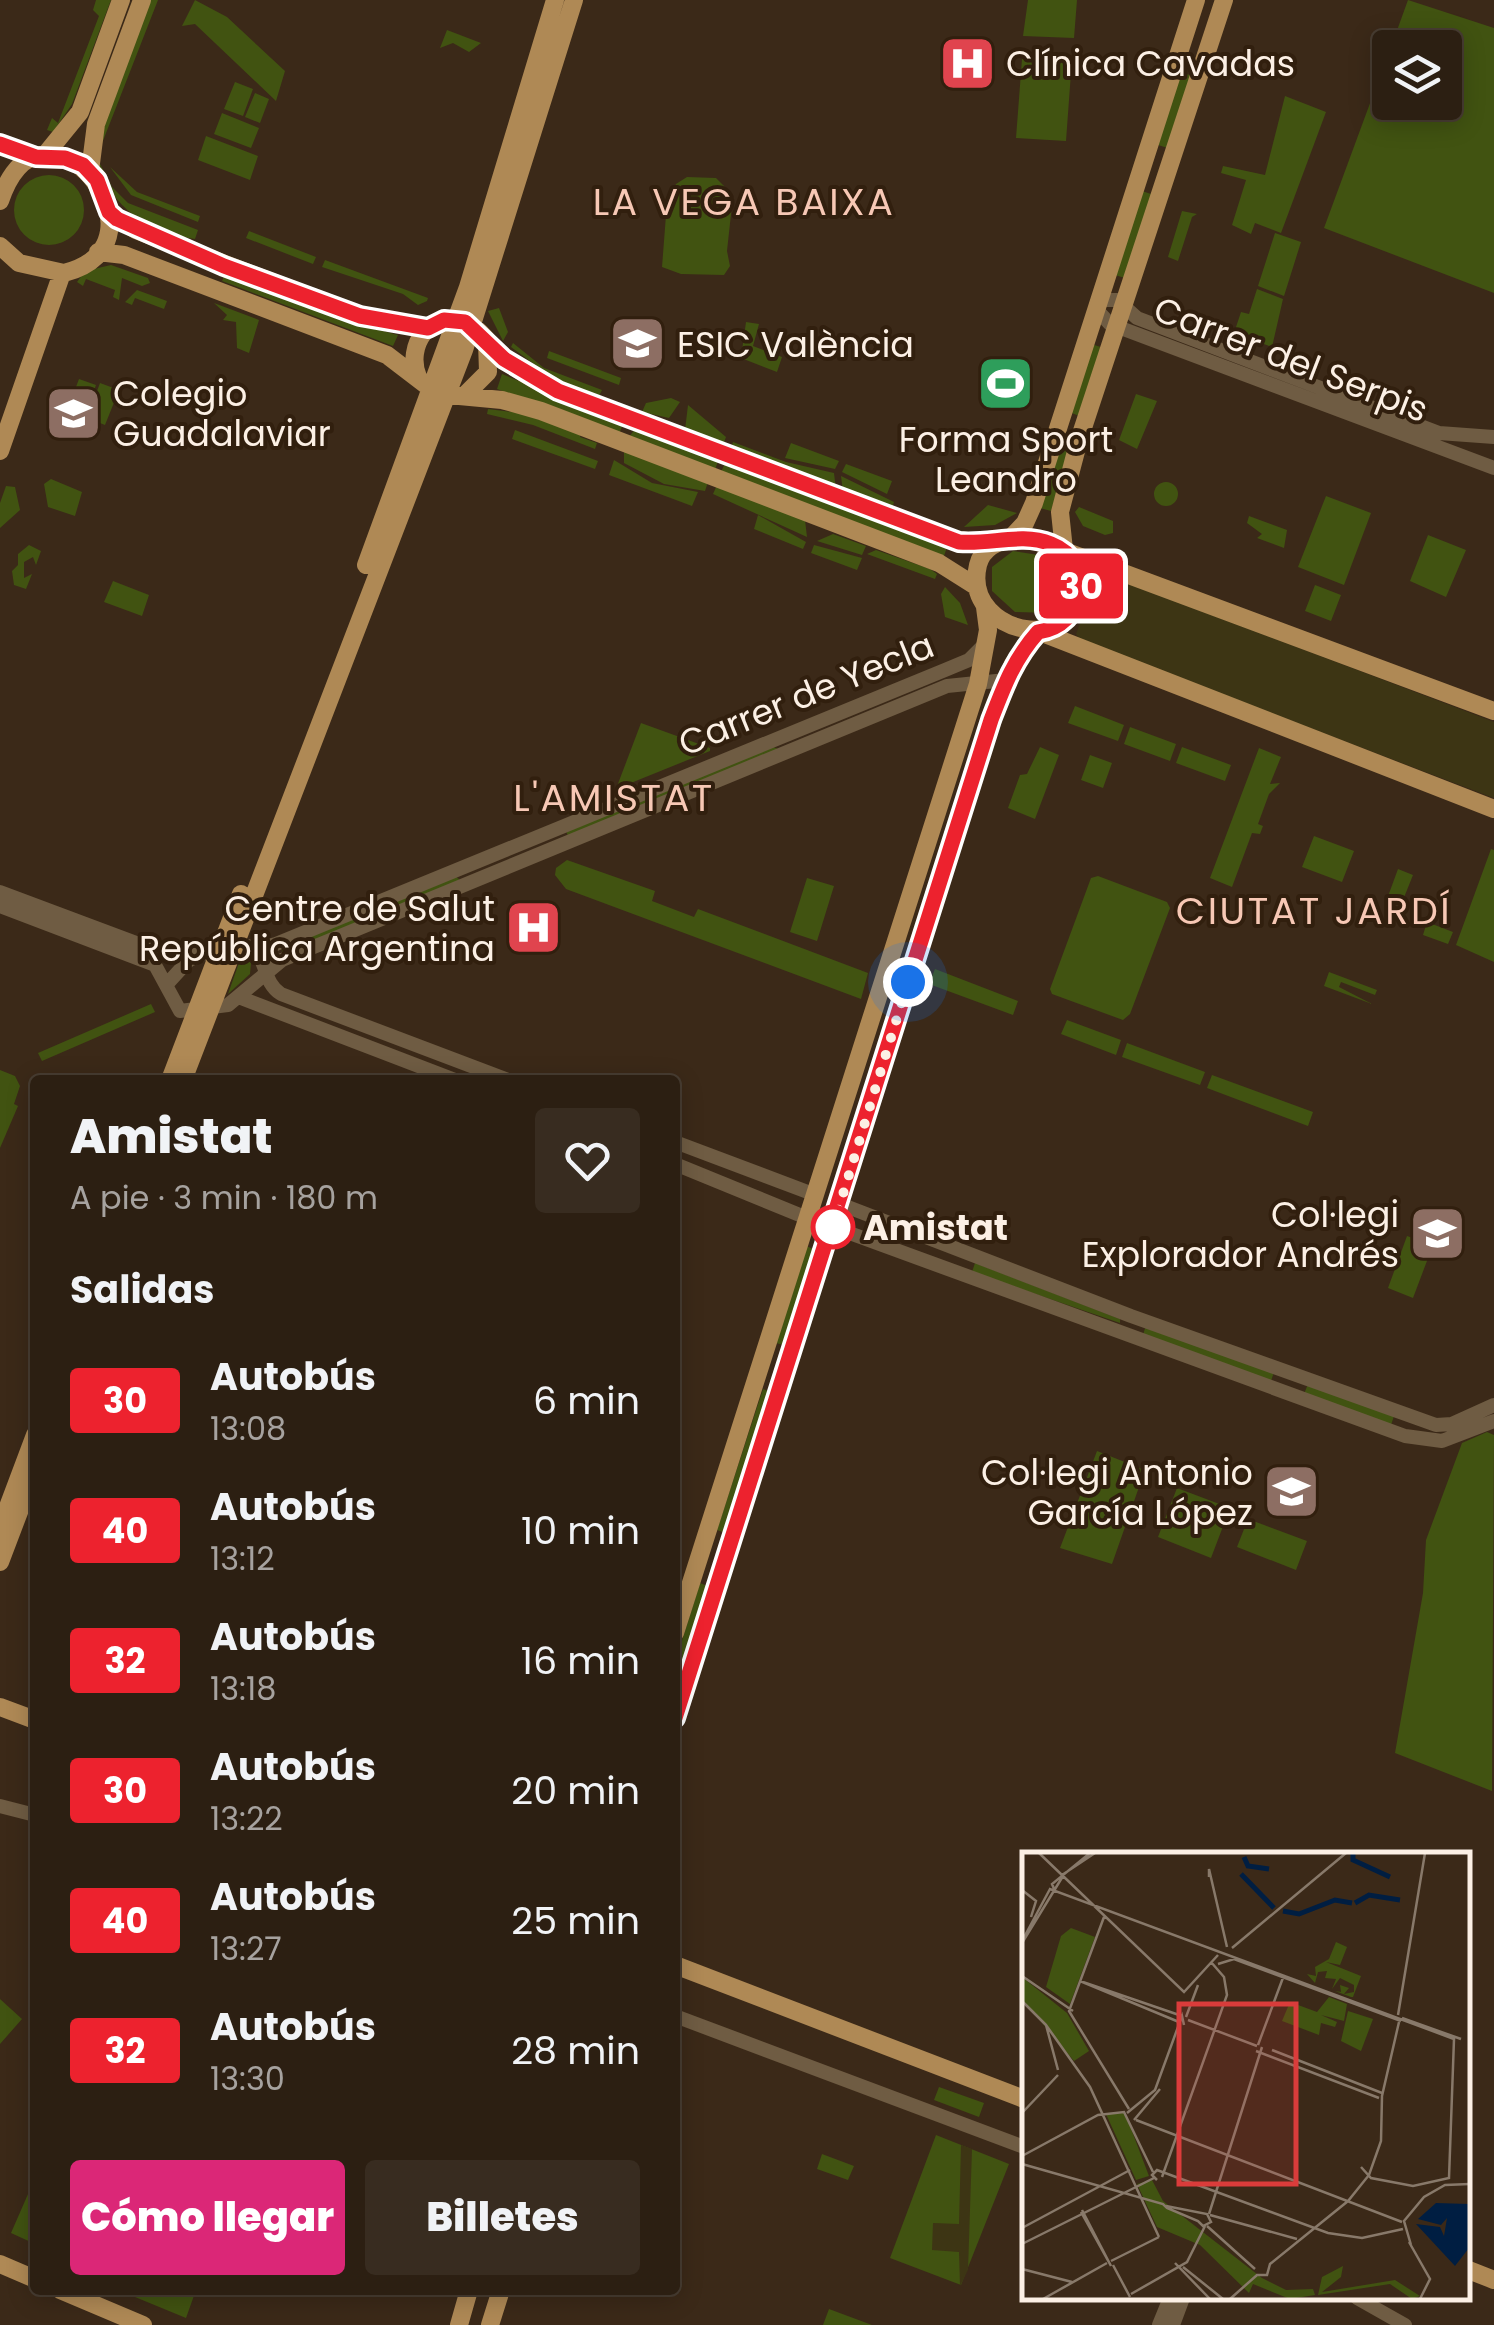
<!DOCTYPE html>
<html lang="es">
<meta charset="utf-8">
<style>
:root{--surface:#2c1f12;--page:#382c20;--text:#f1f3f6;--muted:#a6a29f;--line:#483d32;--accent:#db2777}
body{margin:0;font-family:Poppins,sans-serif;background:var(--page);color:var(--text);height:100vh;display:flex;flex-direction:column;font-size:38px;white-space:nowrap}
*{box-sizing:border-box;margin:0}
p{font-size:32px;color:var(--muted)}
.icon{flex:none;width:55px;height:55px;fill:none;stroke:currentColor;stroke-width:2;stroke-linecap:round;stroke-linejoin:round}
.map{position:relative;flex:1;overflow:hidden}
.side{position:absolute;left:30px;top:1075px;width:650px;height:1220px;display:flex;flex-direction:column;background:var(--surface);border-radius:10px;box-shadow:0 5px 25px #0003,0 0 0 2px var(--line)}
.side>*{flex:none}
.badge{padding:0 20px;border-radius:8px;font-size:35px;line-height:65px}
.controls{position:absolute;left:1372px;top:30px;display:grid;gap:20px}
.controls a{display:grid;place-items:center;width:90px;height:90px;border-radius:10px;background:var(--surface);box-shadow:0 5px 25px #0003,0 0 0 2px var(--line);font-size:50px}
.you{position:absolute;width:50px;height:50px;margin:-25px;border:8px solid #fff;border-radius:50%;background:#1a73e8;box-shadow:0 0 0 15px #1a73e833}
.map>.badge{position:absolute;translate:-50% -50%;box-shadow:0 0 0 5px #fff}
h2{padding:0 40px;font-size:38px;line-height:90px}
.round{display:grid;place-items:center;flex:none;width:105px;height:105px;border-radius:10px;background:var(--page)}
.overview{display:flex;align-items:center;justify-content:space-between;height:170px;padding:0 40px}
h1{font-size:48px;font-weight:800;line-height:75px}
.button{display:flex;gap:20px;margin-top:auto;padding:20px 40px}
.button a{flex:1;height:115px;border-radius:10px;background:var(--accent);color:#fff;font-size:40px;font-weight:800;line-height:115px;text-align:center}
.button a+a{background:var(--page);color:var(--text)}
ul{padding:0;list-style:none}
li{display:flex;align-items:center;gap:30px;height:130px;padding:0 40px}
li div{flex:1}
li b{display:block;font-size:38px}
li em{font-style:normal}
li .badge{min-width:110px;font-weight:700;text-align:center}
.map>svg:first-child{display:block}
</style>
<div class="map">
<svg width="1494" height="2325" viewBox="0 0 1494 2325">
<rect width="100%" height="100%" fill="#3b2918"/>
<path fill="#415311" d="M 96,0 L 111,0 L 72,104 L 53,132 L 47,130 L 52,118 L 58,123 L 99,16 L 93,10 Z
M 149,0 L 158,0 L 99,151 L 101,134 Z
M 195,0 L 227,17 L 285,71 L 276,101 L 195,24 L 182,26 Z
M 1028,0 L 1077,0 L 1074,38 L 1023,36 Z
M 1408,0 L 1494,28 L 1494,293 L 1324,228 L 1390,49 L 1390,102 L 1445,102 L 1445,48 L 1391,47 Z
M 447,30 L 481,43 L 469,52 L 453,43 L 440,48 Z
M 1022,59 L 1072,59 L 1066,141 L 1016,138 Z
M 1180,72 L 1193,76 L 1171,149 L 1158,145 Z
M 235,82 L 253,89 L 243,116 L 224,109 Z
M 255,93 L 269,99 L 260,123 L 245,117 Z
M 1285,96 L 1326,112 L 1281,233 L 1255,223 L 1251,234 L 1232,225 L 1246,180 L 1221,173 L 1223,166 L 1265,175 Z
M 222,113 L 259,128 L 251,148 L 214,134 Z
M 206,136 L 258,156 L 250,180 L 198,160 Z
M 99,162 L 112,187 L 128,203 L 198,230 L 195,239 C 152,234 108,207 99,162 Z
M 110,167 L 137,192 L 200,216 L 198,222 L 131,195 Z
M14 210a35 35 0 1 1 70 0a35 35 0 1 1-70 0Z
M 687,177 L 716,178 L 724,186 L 732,205 L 727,251 L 730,266 L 724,275 L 681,274 L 662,267 L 667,202 L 676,184 Z
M 1142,191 L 1154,195 L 1128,279 L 1115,275 Z
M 1182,211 L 1197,214 L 1192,217 L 1178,261 L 1168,257 Z
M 249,231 L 316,257 L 313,264 L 246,238 Z
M 1275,233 L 1301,242 L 1284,296 L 1258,286 Z
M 325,260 L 428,298 L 427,301 L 418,305 L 403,294 L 322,267 Z
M 111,265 L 148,278 L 150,283 L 142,286 L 122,278 L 119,300 L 113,297 L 115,290 L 86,279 L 83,286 L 77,282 L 85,271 Z
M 225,274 L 350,322 L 398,335 L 393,346 L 222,281 Z
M 1257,289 L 1283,299 L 1272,347 L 1234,333 L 1241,312 L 1249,314 Z
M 137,290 L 167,301 L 164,309 L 135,298 L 132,305 L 125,302 Z
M 214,303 L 259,320 L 249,353 L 237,348 L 236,322 L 223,320 L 227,315 Z
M 499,308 L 508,332 L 503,341 L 488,311 Z
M 746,322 L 759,324 L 753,346 L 782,357 L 777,372 L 741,358 Z
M 513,343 L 544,368 L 602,390 L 599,396 L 554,379 L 511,347 Z
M 1091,344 L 1104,348 L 1082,417 L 1069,412 Z
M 549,351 L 621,378 L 619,385 L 547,358 Z
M 502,374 L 623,424 L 619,434 L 497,389 Z
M 79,379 L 96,385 L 85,415 L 68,408 Z
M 100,383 L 119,390 L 105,425 L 87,418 Z
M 1136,394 L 1157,401 L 1137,449 L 1119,440 Z
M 671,398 L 680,402 L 669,418 L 642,412 L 646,403 Z
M 688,405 L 726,437 L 722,448 L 685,430 Z
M 488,409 L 521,413 L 581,433 L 580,437 L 597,443 L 595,449 L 533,425 L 487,414 Z
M 635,429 L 718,461 L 715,470 L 629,437 Z
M 515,430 L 598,461 L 595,469 L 512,439 Z
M 1059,440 L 1071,443 L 1051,511 L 1040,508 Z
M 733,442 L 786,462 L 834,473 L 836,490 L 730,451 Z
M 791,443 L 839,461 L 835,469 L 785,458 Z
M 624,450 L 708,482 L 705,491 L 664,484 L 624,463 Z
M 614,460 L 652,483 L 698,492 L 692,506 L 609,475 Z
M 725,463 L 947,547 L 944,556 L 721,472 Z
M 846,464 L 892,481 L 887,494 L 842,472 Z
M 841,476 L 894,502 L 891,512 L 843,492 Z
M 51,479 L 82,492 L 75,516 L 48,507 L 44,484 Z
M1154 494a12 12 0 1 1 24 0a12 12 0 1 1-24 0Z
M 717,485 L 805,520 L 807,537 L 713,494 Z
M 6,486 L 15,487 L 20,510 L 0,528 L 0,503 Z
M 1326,496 L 1371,513 L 1344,585 L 1298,567 Z
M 988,505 L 1017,513 L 995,525 L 964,527 Z
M 1079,507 L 1113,521 L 1113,533 L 1105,535 L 1083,526 L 1075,512 Z
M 758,515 L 806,542 L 803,549 L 754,529 Z
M 1249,516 L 1287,530 L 1284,548 L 1257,538 L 1262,534 L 1247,523 Z
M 833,534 L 866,546 L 862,555 L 817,541 Z
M 1428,535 L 1466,550 L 1446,597 L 1410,581 Z
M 29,545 L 41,551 L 36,565 L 33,557 L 24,562 L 24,578 L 32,574 L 26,589 L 14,585 L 12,571 L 18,565 L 18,554 Z
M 814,545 L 862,558 L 857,570 L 811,553 Z
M 876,550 L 930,569 L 937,574 L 935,579 L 867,554 Z
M 1013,551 L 1045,556 L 1066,577 L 1067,592 L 1051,613 L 1015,612 L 992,591 L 992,567 Z
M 113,581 L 149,595 L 142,616 L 104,602 Z
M 1315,585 L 1341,595 L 1331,621 L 1305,611 Z
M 945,587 L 960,603 L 968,625 L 945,617 L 941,594 Z
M 1075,706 L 1124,725 L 1118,741 L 1068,723 Z
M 641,723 L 710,748 L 710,751 L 616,789 Z
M 1130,727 L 1176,744 L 1170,761 L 1124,744 Z
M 771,746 L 778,749 L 568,836 L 566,831 Z
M 1040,747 L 1059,755 L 1035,819 L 1008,808 L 1020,775 L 1027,774 Z
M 1182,747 L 1231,765 L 1225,781 L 1176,763 Z
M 1259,748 L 1281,757 L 1270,784 L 1280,783 L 1269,794 L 1258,824 L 1263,826 L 1260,834 L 1252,833 L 1232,887 L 1210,878 Z
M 1090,755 L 1112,763 L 1103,788 L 1081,780 Z
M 1314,836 L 1354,851 L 1342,882 L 1302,867 Z
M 1491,849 L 1494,850 L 1494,962 L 1456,945 Z
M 567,860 L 655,891 L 652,901 L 694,917 L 698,909 L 868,973 L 861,999 L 566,889 L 555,875 L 556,868 Z
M 1398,869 L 1413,875 L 1401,905 L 1387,899 Z
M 455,876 L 460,880 L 283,953 L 281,947 Z
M 1098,876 L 1167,902 L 1170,908 L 1130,1014 L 1123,1020 L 1052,994 L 1050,989 L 1091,878 Z
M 807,878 L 834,886 L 817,941 L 790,932 Z
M 1427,922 L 1453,932 L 1448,944 L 1423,935 Z
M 241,957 L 251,963 L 250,974 L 228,994 Z
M 935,969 L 1018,1001 L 1013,1015 L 929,984 Z
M 1329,972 L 1377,990 L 1375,995 L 1341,982 L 1339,987 L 1372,1004 L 1324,986 Z
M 151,1004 L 155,1012 L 42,1061 L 38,1053 Z
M 1067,1020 L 1121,1040 L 1116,1055 L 1061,1034 Z
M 1127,1043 L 1205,1072 L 1200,1085 L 1122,1057 Z
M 0,1070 L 15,1076 L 20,1086 L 14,1104 L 18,1106 L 0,1148 Z
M 1212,1075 L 1313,1112 L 1308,1126 L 1207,1088 Z
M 1407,1236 L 1433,1245 L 1413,1298 L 1388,1288 Z
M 806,1246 L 816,1250 L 787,1346 L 776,1343 Z
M 975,1263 L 1120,1319 L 1120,1323 L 972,1272 Z
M 1146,1325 L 1274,1372 L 1271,1381 L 1143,1335 Z
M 1308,1384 L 1394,1416 L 1391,1425 L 1304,1394 Z
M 763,1389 L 773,1393 L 728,1534 L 717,1530 Z
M 1487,1432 L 1494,1435 L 1492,1791 L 1395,1753 L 1423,1593 L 1426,1540 L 1462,1443 Z
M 1097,1451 L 1145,1470 L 1112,1564 L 1060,1548 Z
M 1177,1488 L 1230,1508 L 1211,1558 L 1158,1537 Z
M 1248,1519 L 1307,1541 L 1296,1570 L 1237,1547 Z
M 700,1583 L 710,1587 L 675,1701 L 675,1663 Z
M 0,1999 L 22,2019 L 0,2044 Z
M 939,2087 L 984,2103 L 979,2117 L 934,2100 Z
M 936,2135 L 1009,2164 L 961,2285 L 890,2258 Z
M 822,2154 L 854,2166 L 848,2180 L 817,2169 Z
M 35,2178 L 35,2244 L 11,2233 Z
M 118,2290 L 196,2290 L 186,2318 Z
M 829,2309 L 872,2325 L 823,2325 Z"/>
<path fill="#3d3514" d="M 1105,574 L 1494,722 L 1494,798 L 1081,641 L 1076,634 L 1097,577 Z
M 961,2145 L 972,2149 L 968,2270 L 960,2286 L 959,2252 L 932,2250 L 933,2223 L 959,2224 Z"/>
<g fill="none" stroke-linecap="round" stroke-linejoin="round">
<path stroke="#6f5c43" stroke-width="14" d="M 1101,300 L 1117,300 L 1137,318 L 1439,433 L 1494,437
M 1097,310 L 1110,324 L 1494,468
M 0,892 L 163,953 L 196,955
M 0,906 L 155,965 L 180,1011 L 228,1005 L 282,960 L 947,686 L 1006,680
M 248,946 C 269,957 261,981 281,994 L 508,1080
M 255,949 L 276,944 L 945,670 L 969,660 L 985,644
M 167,984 L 189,960 L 227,944
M 241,998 L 455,1080
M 675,1142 L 813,1194
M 675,1164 L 807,1218
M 840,1204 L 1131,1316 L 1436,1425 L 1452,1424 L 1494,1405
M 833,1227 L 1405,1436 L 1442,1441 L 1494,1421
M 0,1806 L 35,1815
M 675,2016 L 1024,2147
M 1357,2298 L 1405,2325
M 1159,2325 L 1170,2298
M 1173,2325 L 1183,2298"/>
<path stroke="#af8955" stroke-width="18" d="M 0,144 L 36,157
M 45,155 L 80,112 L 121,0
M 90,171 L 96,124 L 142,0
M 0,201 C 43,72 180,244 64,273 L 19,263 L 0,246
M 109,212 L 136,230 L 361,316 L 428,327
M 98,252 L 124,255 L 387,355 L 438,394 L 502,400 L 541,411 L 939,563 L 977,587
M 418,377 C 405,346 430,309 465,322 C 482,329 491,348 504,359 C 521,373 539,383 559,391 L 954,540 L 995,543
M 466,394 L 488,372 L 487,342
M 0,451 L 62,273
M 1021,537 L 1064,550 L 1078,568 C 1100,661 960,640 978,565 C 983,545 1002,539 1021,537 Z
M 1011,538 L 1025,523 L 1034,503 L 1196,0
M 1064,550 L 1060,512 L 1079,440 L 1224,0
M 1067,552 L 1494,711
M 366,565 L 468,287 L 555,0
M 1040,632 L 1494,809
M 170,1080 L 241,894
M 183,1080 L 464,350 L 574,0
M 0,1528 L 35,1435
M 0,1562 L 35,1470
M 675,1633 L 978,684 L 988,630 L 985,607
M 0,1707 L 35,1720
M 675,1717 L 991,720 L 1013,664 L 1039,632
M 675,1965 L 1024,2099
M 0,2264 L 35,2279
M 1466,2269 L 1494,2280
M 60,2290 L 143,2325
M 459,2325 L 469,2290
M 490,2325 L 501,2290"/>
</g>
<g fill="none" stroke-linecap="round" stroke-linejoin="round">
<defs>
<path id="line" d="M 0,144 L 36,157 L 65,158 L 83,165 L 97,180 L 109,212 L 117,219 L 224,266 L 360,316 L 428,328 L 444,320 L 465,322 L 504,359 L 558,391 L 959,542 C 991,545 1021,532 1051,544 C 1097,562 1086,626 1038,632 C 1014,659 1004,686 991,720 L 675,1718"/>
</defs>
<use href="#line" stroke="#fff" stroke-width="22"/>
<use href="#line" stroke="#ed222e" stroke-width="15"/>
<path stroke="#fcf0e5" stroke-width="10" stroke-dasharray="0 18" d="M 833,1227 L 908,982"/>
</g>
<defs>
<symbol id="hospital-square" viewBox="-11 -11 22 22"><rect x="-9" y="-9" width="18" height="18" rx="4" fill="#e0444e" stroke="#311f0e"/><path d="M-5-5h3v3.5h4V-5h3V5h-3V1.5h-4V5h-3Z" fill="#fff"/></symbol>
<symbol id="university-square" viewBox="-11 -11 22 22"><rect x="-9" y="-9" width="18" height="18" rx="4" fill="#8d6e63" stroke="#311f0e"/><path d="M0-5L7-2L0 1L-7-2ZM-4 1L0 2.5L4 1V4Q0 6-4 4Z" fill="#fff"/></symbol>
<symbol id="stadium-square" viewBox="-11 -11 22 22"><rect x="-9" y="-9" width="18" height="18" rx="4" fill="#2e9e5b" stroke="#311f0e"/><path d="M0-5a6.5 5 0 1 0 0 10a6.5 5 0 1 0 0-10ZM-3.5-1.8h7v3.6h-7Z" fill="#fff"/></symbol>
<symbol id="school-square" viewBox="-11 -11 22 22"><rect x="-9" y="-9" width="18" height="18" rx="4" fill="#8d6e63" stroke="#311f0e"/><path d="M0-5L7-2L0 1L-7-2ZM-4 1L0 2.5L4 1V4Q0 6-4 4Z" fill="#fff"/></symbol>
</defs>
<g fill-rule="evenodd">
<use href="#hospital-square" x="936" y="32" width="63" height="63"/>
<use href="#university-square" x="606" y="312" width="63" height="63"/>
<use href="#stadium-square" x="974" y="352" width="63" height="63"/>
<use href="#school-square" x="42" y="382" width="63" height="63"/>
<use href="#hospital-square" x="502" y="896" width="63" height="63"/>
<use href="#school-square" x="1406" y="1202" width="63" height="63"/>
<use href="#school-square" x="1260" y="1460" width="63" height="63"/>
</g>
<circle fill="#fff" stroke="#ed222e" stroke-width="5" cx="833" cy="1227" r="20"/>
<g text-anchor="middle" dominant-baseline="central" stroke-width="8" stroke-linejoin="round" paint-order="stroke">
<g font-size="35" fill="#fcf0e5" stroke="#311f0e" text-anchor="start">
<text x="1006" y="63">Clínica Cavadas</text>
<text x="677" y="344">ESIC València</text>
<text x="113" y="393">Colegio<tspan x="113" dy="40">Guadalaviar</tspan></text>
<text x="1006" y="439" text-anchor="middle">Forma Sport<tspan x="1006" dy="40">Leandro</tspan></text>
<text x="495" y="908" text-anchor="end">Centre de Salut<tspan x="495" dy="40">República Argentina</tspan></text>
<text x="1399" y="1214" text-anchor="end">Col·legi<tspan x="1399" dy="40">Explorador Andrés</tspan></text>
<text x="1253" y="1472" text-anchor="end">Col·legi Antonio<tspan x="1253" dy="40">García López</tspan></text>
</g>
<g font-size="35" fill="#fcf0e5" stroke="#311f0e">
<text transform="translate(1291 359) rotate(21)">Carrer del Serpis</text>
<text transform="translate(806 694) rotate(-22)">Carrer de Yecla</text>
</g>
<g font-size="35" font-weight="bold" fill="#fcf0e5" stroke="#311f0e" text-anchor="start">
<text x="863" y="1227">Amistat</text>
</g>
<g font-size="38" letter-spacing="2.5" fill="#f7c8b5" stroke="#311f0e">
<text x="744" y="201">LA VEGA BAIXA</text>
<text x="614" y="797">L'AMISTAT</text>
<text x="1314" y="910">CIUTAT JARDÍ</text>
</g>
</g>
<g transform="translate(1022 1852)">
<rect width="448" height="448" fill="#3b2918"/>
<path d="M 49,76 L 73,85 L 48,152 L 24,135 L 39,84 ZM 314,90 L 325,95 L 318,113 L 304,110 L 339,124 L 331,145 L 329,145 L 313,139 L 319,140 L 318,133 L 327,136 L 322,142 L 332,140 L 332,133 L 318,126 L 310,137 L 314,127 L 303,126 L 305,119 L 296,120 L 293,131 L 285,122 L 294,124 L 293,115 L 307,107 ZM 0,125 L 45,161 L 67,199 L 52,209 L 0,147 ZM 307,145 L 325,152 L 322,169 L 299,163 L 315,170 L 313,175 L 299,171 L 297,183 L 260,169 L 268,150 L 295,160 ZM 326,159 L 351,167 L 339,199 L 319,189 ZM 103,261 L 127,324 L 114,328 L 84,262 ZM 130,328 L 141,349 L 240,426 L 264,438 L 291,437 L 293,443 L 268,447 L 231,432 L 227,441 L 178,393 L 135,375 L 115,332 ZM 321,414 L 319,425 L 300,440 L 373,428 L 398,444 L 390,447 L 368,432 L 296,443 L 300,425 Z" fill="#415311"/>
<path d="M 414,351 L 447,352 L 447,396 L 433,414 L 394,372 L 418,375 L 422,384 L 425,366 L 419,373 L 396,367 Z" fill="#001e42"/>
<path fill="none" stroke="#001e42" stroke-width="5" d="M 331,1 L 331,8 L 368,25M 222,5 L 226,14 L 247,17M 219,22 L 252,56M 333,51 L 347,43 L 378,48M 261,59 L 277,62 L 313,48 L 330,51"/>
<path fill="none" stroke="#88796a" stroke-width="2.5" d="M 17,1 L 162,140 L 196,103M 40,23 L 73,1M 187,25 L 187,17 L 205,95M 0,38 L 14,49 L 9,65M 33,39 L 30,32 L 68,1M 82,65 L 47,159 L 107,257M 0,89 L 28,37 L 432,187 L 427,326 L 391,334 L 349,326 L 339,315M 0,91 L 41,24M 210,96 L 324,1M 196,112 L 212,107 L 379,169M 0,124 L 51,159M 58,129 L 160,164M 58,129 L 157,170M 0,149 L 24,173 L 36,218M 376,163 L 403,1M 164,165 L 176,133M 380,166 L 439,187M 166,168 L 235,194M 24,173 L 68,235 L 137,385M 236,193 L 262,123M 250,198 L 360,241M 234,199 L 357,246M 0,261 L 36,223M 105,261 L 133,238 L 160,164 L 162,173M 112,268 L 138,237M 114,268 L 380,370M 0,304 L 76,263 L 102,260 L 131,320M 0,312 L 141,352 L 145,356 L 176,369 L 181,374 L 189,370 L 185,362 L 144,354M 140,325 L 205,143 L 202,125 L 189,110M 135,328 L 130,323 L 135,318 L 306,381 L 340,386 L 381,377M 59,360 L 89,414 L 60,358M 187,362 L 240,195M 188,363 L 275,387M 185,374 L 233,417M 0,376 L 108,318M 387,390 L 408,427 L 398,447M 0,392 L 132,326M 389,393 L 382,369 L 402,345 L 423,333 L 448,332M 89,409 L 137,385M 153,411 L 188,447M 91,413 L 108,445M 161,415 L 201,447M 0,417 L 50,430M 109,442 L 165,410 L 183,374M 21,447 L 85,411M 208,447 L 235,423 L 245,423 L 248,412 L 326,349 L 347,323 L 359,289 L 360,244 L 377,170"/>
<path fill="#da3c3b" fill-opacity="0.15" stroke="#da3c3b" stroke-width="5" d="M 157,152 L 274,152 L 274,332 L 157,332 Z"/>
<rect width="448" height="448" fill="none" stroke="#fcf0e5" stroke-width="5"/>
</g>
</svg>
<div class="controls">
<a><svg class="icon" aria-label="layers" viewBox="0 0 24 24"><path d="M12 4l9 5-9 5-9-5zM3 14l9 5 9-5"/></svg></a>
</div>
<div class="you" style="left:908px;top:982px"></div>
<b class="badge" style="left:1081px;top:586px;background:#ed222e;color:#fff">30</b>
<section class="side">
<div class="overview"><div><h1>Amistat</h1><p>A pie · 3 min · 180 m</p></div><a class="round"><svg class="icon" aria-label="heart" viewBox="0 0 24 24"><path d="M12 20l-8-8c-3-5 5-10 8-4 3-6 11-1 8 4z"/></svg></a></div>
<h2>Salidas</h2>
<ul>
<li><span class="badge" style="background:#ed222e;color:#fff">30</span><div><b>Autobús</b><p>13:08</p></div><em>6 min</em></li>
<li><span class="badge" style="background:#ed222e;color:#fff">40</span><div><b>Autobús</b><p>13:12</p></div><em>10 min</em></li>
<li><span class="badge" style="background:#ed222e;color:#fff">32</span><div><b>Autobús</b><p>13:18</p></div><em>16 min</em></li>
<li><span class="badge" style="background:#ed222e;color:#fff">30</span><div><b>Autobús</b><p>13:22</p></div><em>20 min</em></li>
<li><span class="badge" style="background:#ed222e;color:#fff">40</span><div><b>Autobús</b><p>13:27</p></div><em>25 min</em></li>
<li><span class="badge" style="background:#ed222e;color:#fff">32</span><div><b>Autobús</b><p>13:30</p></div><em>28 min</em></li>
</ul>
<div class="button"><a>Cómo llegar</a><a>Billetes</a></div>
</section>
</div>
